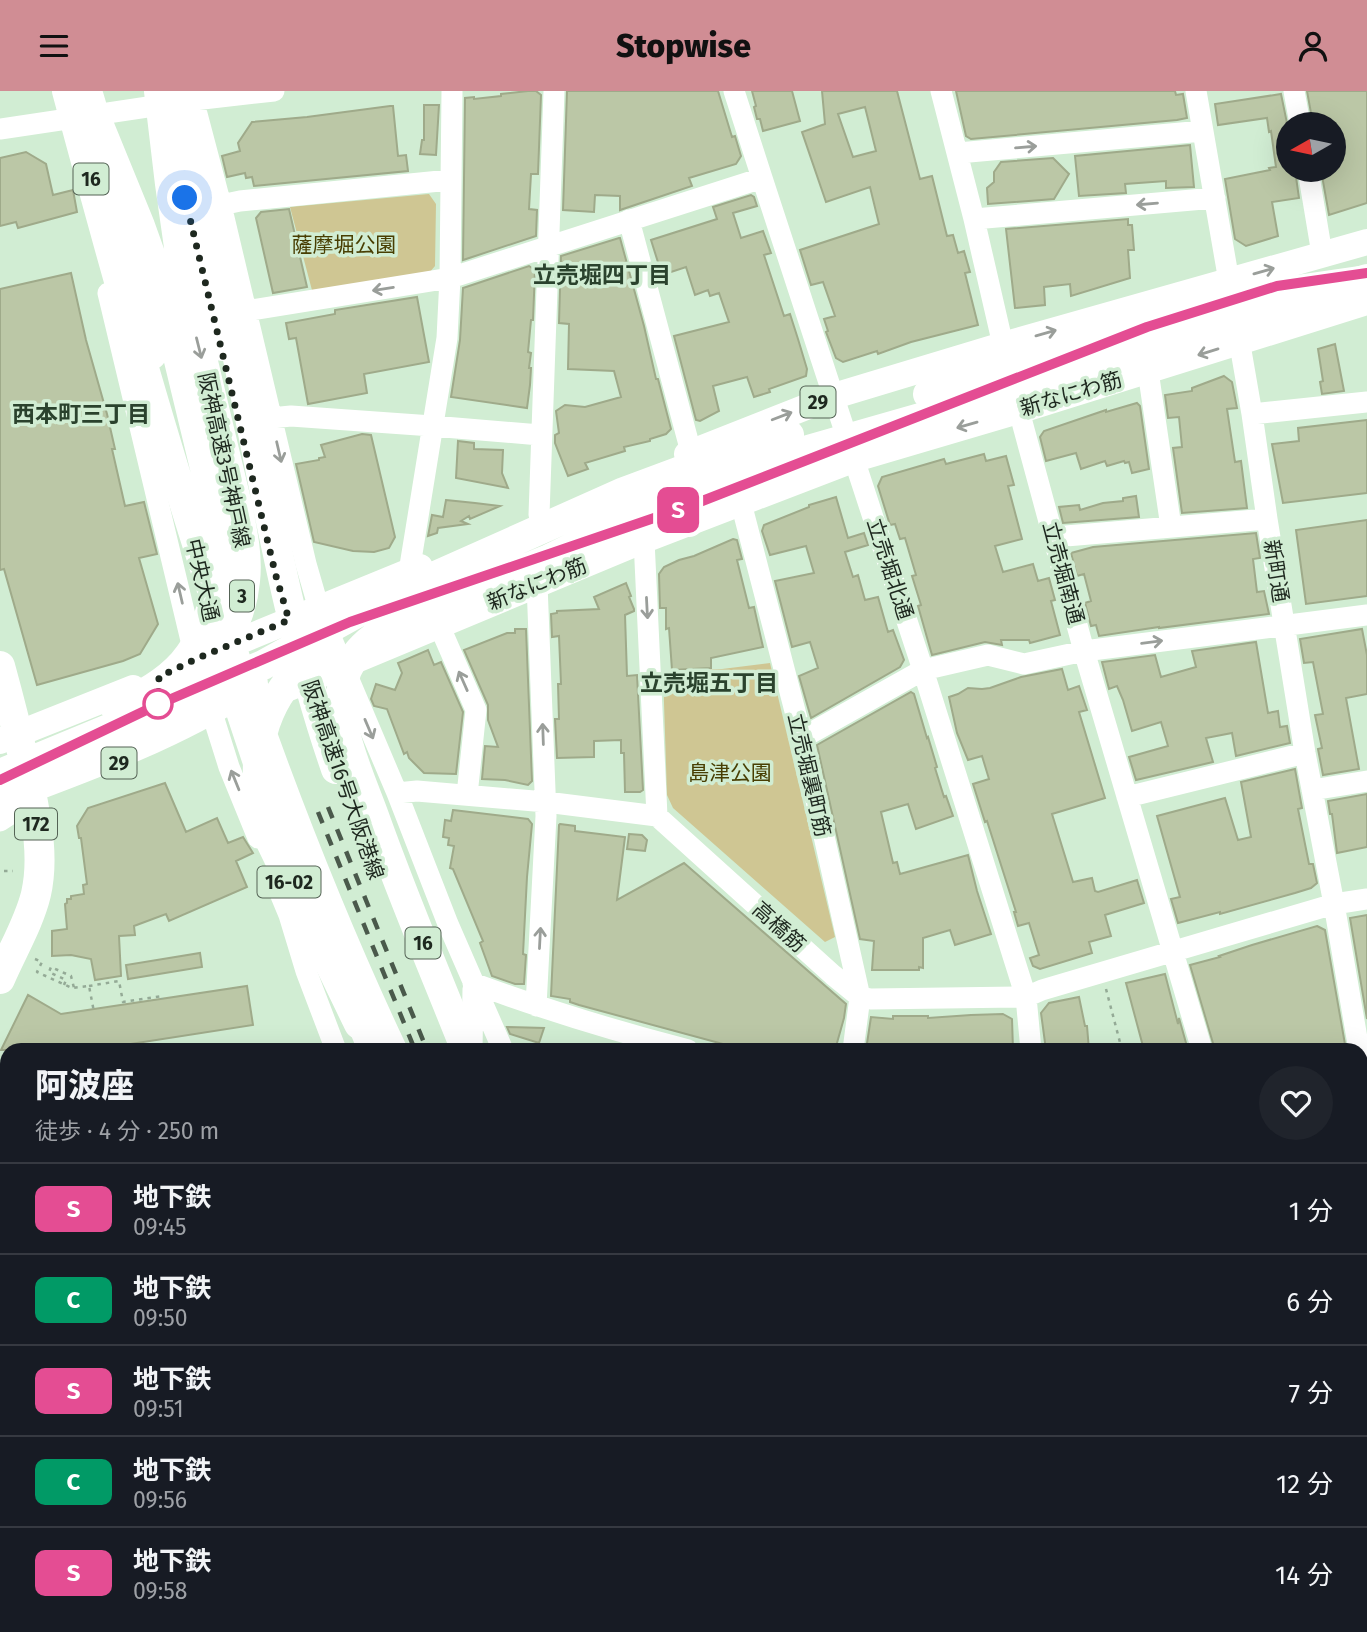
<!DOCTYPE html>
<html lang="ja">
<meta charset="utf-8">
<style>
:root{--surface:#171b24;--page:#20242c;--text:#f1f3f6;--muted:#9ea1a6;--line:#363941;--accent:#d08d94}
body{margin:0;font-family:"Fira Sans","Noto Sans JP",sans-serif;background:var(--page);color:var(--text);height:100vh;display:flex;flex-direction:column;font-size:26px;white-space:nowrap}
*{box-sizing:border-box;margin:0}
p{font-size:23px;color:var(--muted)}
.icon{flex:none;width:38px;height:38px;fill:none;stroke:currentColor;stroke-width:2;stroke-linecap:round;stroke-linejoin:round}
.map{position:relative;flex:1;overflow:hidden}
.panel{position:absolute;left:0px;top:952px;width:1368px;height:590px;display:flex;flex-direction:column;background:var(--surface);border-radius:21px 21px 0 0;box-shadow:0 7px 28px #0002}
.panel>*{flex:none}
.badge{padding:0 14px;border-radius:10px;font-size:24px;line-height:46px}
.needle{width:46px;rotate:261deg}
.fabs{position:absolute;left:1276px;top:21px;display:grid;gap:14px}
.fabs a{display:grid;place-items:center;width:70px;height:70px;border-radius:50%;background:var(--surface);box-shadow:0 7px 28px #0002;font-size:35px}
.you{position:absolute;width:35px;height:35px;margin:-18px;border:5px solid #fff;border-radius:50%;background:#1a73e8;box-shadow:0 0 0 10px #1a73e833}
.map>.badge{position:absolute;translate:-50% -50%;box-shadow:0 0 0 4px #fff}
.round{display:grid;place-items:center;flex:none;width:74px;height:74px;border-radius:37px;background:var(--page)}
.head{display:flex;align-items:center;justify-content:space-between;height:119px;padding:0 35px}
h1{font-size:33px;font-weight:800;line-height:52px}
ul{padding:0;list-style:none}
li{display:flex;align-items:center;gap:21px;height:91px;padding:0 35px;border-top:2px solid var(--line)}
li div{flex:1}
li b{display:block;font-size:26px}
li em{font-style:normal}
li .badge{min-width:77px;font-weight:700;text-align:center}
header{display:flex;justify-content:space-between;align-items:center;height:91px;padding:0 35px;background:var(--accent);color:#111;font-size:32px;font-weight:800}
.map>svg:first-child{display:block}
</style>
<header><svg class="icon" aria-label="menu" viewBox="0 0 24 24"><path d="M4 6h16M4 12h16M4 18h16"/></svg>Stopwise<svg class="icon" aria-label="person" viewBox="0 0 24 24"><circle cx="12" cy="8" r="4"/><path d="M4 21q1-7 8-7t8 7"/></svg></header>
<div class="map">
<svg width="1367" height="1541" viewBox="0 0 1367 1541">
<rect width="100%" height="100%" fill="#d1edd3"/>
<path fill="#cfc693" d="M 429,103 L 436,113 L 435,175 L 429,182 L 313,203 L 290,116 Z
M 770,572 L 835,846 L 825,851 L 673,717 L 667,704 L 663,581 L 722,578 Z
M 1367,1356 L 1367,1541 L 1348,1541 L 1336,1535 L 1362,1535 L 1362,1358 Z
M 318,1535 L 487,1535 L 486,1541 L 317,1541 Z"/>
<path fill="#71d4d4" stroke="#58a09e" stroke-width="2" d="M 1362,1154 L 1367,1154 L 1367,1326 L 1362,1328 Z
M 0,1266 L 7,1266 L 7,1412 L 0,1412 Z"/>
<path fill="#bbc7a6" stroke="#9faa8a" stroke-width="2" fill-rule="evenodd" d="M 528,0 L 536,0 L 541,4 L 538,83 L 531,83 L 529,118 L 537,119 L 536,145 L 463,169 L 465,7 L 474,6 L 474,8 L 501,5 L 501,3 Z
M 567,0 L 718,0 L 732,46 L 735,45 L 741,65 L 736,73 L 689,87 L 692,95 L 620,119 L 620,105 L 595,104 L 594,121 L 563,119 Z
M 752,0 L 792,0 L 800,30 L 763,40 L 760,28 L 757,28 L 754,16 L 756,15 Z
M 822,0 L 897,0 L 920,88 L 932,85 L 947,145 L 953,144 L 958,162 L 964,160 L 970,181 L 965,182 L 978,234 L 911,251 L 878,263 L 877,260 L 843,271 L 836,267 L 826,241 L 828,240 L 824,228 L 835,225 L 823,191 L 811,194 L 800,159 L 879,133 L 870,96 L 826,111 L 802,41 L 825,33 ZM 865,16 L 876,60 L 853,66 L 838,23 Z
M 956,0 L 1175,0 L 1176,4 L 1183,3 L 1187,27 L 1177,29 L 971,48 L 966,45 Z
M 1307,0 L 1367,0 L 1367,112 L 1329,124 L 1321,79 L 1334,79 L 1334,33 L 1313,33 Z
M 1281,3 L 1288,37 L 1288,79 L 1295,79 L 1299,107 L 1272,111 L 1278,145 L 1246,155 L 1235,148 L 1225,88 L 1270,79 L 1269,77 L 1276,76 L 1271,40 L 1269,41 L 1267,27 L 1218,34 L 1215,13 Z
M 424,14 L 439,14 L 436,64 L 420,63 L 422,49 L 424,49 Z
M 390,15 L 393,15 L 398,65 L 406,64 L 408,80 L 254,95 L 252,86 L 246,87 L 245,82 L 227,86 L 222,65 L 240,60 L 238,52 L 252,31 L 307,26 Z
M 1190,54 L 1194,96 L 1166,97 L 1166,90 L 1125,93 L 1126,102 L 1079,105 L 1075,65 Z
M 26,61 L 46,73 L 53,104 L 73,99 L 77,121 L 18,137 L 16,131 L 0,135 L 0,67 Z
M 1053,67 L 1069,83 L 1054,108 L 988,113 L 987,97 L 994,91 L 994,81 L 1001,71 Z
M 751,104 L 754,106 L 757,115 L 733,122 L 741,147 L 763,140 L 771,162 L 764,164 L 784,225 L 790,223 L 798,248 L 807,278 L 806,285 L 769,298 L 770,301 L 754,306 L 747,286 L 713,295 L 719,320 L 700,330 L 696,329 L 674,245 L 729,231 L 719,202 L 710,205 L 708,199 L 695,204 L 686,176 L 662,184 L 651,149 L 717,128 L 713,116 Z
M 289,118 L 307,196 L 273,202 L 256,127 L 261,121 Z
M 1128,128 L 1128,134 L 1132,134 L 1134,159 L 1128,159 L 1130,187 L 1071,205 L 1070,193 L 1044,196 L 1045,214 L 1015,217 L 1006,138 Z
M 619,147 L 620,147 L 644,235 L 656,288 L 658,288 L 671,338 L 666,343 L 650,348 L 650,350 L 624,356 L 625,360 L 585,372 L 588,378 L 568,385 L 555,352 L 555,344 L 559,342 L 556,320 L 565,314 L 585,316 L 621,306 L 614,280 L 568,278 L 569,233 L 559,232 L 561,165 Z
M 529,175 L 535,179 L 533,229 L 531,229 L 528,261 L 531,262 L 529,277 L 531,277 L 530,294 L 527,317 L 451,306 L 460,249 L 463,197 Z
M 71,182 L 86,249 L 107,323 L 115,358 L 112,358 L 125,415 L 144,411 L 157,463 L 139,467 L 158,533 L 140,563 L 123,570 L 37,594 L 4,478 L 0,479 L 0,198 Z
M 417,206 L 429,271 L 364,283 L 367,302 L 308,313 L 296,247 L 289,248 L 286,232 L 335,223 L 335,219 Z
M 1335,253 L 1344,300 L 1322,303 L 1320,291 L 1323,290 L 1318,258 Z
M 1224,285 L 1232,291 L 1237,317 L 1227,318 L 1235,371 L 1241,370 L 1247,417 L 1182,422 L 1173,357 L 1182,356 L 1179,326 L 1168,327 L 1165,304 L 1192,300 L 1192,297 Z
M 1137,312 L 1140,315 L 1149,378 L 1132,382 L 1129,371 L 1125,372 L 1124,370 L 1107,375 L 1105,370 L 1081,378 L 1076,362 L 1046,370 L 1040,346 L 1044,340 L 1106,319 L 1106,321 Z
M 1367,329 L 1367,402 L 1283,412 L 1272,353 L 1299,350 L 1298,337 Z
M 362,343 L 371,344 L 395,446 L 389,457 L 374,461 L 353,460 L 314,451 L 296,373 L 319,369 L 319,367 L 325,366 L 321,354 Z
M 458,350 L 474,352 L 474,358 L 503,359 L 502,382 L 508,397 L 456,387 Z
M 984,363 L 986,370 L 1006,365 L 1014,394 L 1008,395 L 1022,448 L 995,455 L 1003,481 L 1033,473 L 1038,490 L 1049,487 L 1055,509 L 1051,510 L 1060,544 L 1030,552 L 1029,549 L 1001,549 L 1002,554 L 985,551 L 932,564 L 918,515 L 921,514 L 912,485 L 916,484 L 905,447 L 900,448 L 895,433 L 890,434 L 878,395 L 882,386 L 944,368 L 946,373 Z
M 1136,405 L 1139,426 L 1063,432 L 1059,416 L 1079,414 L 1080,419 L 1103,412 L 1123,410 L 1123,407 Z
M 836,406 L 848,447 L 864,442 L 868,454 L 845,461 L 853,486 L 858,484 L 865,509 L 878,506 L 888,541 L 893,539 L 904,569 L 900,576 L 811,627 L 799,585 L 818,577 L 810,551 L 792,556 L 775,490 L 814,482 L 806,455 L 770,464 L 762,440 L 764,434 L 809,416 L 809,414 Z
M 446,409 L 475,412 L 500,415 L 470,428 L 469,425 L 461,430 L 468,433 L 438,437 L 437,442 L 428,445 L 432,424 L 443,426 Z
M 1367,429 L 1367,505 L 1306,513 L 1296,439 Z
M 1256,442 L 1260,467 L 1253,468 L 1257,501 L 1264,500 L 1269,523 L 1159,537 L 1159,536 L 1099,545 L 1096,534 L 1091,535 L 1085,512 L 1091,510 L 1084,483 L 1077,485 L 1071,462 L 1093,456 Z
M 733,448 L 737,449 L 742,468 L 737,469 L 749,517 L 754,516 L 763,556 L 711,567 L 711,577 L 672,579 L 669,537 L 666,538 L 666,517 L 660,517 L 659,483 L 664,476 L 679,469 L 694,465 Z
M 626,492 L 631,505 L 629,506 L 634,518 L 634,520 L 625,524 L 627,585 L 637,584 L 643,699 L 640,701 L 625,701 L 624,662 L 621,662 L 621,649 L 594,650 L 594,666 L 557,667 L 555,628 L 559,628 L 558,593 L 561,593 L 559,545 L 552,546 L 551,523 L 557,522 L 557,520 L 599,518 L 594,506 Z
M 515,538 L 526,538 L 532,690 L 528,694 L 505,689 L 482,688 L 485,655 L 498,656 L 488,629 L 488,614 L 464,559 L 507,542 L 515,542 Z
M 1362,538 L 1367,564 L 1367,603 L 1346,607 L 1359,678 L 1323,684 L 1318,658 L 1322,657 L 1315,624 L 1323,623 L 1313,571 L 1304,572 L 1300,548 Z
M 1256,551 L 1268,622 L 1278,620 L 1280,636 L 1287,635 L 1290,652 L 1236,665 L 1232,642 L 1206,647 L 1213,671 L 1136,689 L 1129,666 L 1168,655 L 1161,631 L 1132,640 L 1123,609 L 1117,595 L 1109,598 L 1102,571 L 1155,564 L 1161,586 L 1196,576 L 1192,560 Z
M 428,559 L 434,574 L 441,571 L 463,621 L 456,683 L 424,682 L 409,667 L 407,661 L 404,663 L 387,618 L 374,615 L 371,608 L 376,593 L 395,599 L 402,582 L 398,572 Z
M 1062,578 L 1068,599 L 1079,595 L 1087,619 L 1079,621 L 1105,707 L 1052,723 L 1073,791 L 1092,787 L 1095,800 L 1098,801 L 1137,789 L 1144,812 L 1105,824 L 1111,845 L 1089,851 L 1092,862 L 1040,878 L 1033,875 L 1030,867 L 1039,864 L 1029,832 L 1018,835 L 1014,821 L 1016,821 L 987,730 L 985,731 L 973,693 L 989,688 L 982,665 L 968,669 L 957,642 L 949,606 L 958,603 L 968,597 L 982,598 L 990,597 L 1021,586 Z
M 911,601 L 914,603 L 927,647 L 928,646 L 937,676 L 935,677 L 944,706 L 946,705 L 953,725 L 916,738 L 908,713 L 881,721 L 893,772 L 897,771 L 900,783 L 968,764 L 977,800 L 991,843 L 955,854 L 950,839 L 923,847 L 923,877 L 919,876 L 919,879 L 872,879 L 874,850 L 860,848 L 817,654 Z
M 1295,678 L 1302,717 L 1298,718 L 1309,773 L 1313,773 L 1317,792 L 1311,797 L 1295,802 L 1220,823 L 1220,821 L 1178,832 L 1171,808 L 1180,806 L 1157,725 L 1225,707 L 1238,749 L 1251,746 L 1241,691 Z
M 165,692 L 186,741 L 217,727 L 228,752 L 243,746 L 253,762 L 236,770 L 247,796 L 169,830 L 166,823 L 134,835 L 135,844 L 119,845 L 121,885 L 95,889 L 91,868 L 71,864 L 52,865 L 52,840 L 67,838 L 65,813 L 67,812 L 67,808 L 71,808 L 71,805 L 84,803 L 83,794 L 87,793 L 81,747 L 79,747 L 77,735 L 88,717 Z
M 1367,703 L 1367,756 L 1337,762 L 1332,723 L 1330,723 L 1328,710 Z
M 453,719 L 528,728 L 532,733 L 527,786 L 523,863 L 526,864 L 524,893 L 515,893 L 492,885 L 480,852 L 483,850 L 453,778 L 450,777 L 454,755 L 448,754 L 449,747 L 443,746 L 445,729 L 451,730 Z
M 560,733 L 575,735 L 575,740 L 625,746 L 617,809 L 684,772 L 846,913 L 844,927 L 835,959 L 745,959 L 579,914 L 570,911 L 570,908 L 551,905 L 559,734 Z
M 629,743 L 642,744 L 647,749 L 645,760 L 627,758 Z
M 1367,824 L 1367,928 L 1350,827 Z
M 1317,835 L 1325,839 L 1346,959 L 1215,959 L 1190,874 L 1220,866 L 1219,865 L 1252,854 Z
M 200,862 L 202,876 L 128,888 L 126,874 Z
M 1165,883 L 1178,933 L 1179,927 L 1188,959 L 1144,959 L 1126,892 Z
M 247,895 L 253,934 L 92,959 L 1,959 L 28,904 L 61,923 Z
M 1079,906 L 1085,935 L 1087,935 L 1089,959 L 1046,959 L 1041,922 L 1049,912 Z
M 1003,923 L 1012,928 L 1013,959 L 866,959 L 871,926 L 893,928 L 893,925 L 928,925 L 928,927 L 971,924 Z
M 507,936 L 544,937 L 539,952 L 510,943 Z"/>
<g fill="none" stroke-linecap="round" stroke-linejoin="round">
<path stroke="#94aa96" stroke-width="2.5" stroke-dasharray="3.5 5" stroke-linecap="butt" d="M 4,780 L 13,780
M 35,868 L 42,871 L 37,881 L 72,897 L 89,895 L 94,921
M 64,894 L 66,889 L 49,881 L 51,876 L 71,885 L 74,897
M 89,895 L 119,890 L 123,911 L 162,905 L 162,908
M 1106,898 L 1122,959
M 1362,1145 L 1367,1146"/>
<path stroke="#fff" stroke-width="21" d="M 734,0 L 762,87 L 923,579 L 1026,906 L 1031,959
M 941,0 L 974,128 L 1006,267
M 1196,0 L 1252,323 L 1267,428 L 1305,662 L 1334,813 L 1359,959
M 1294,0 L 1300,33
M 197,23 L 221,114 L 306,473 L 319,518 L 397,702 L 448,833 L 503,959
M 0,38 L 194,9 L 274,0
M 958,62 L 1203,40
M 1308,79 L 1322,163
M 221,114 L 240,110 L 450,89
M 974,128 L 1215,107
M 629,129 L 691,361
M 108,202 L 194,562
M 245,220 L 450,187 L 762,87
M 1148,280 L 1171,436
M 1015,305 L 1084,560 L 1202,959
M 1252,323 L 1367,311
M 271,327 L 291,325 L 432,335 L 540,344
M 741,412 L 802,647 L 860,906 L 853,959
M 539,424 L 554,0
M 1054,446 L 1267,428
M 644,449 L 657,725
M 409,481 L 447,247 L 450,187 L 452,0
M 439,534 L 476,619 L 467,704
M 207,606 L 229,676 L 258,747
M 802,647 L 923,579 L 988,564 L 1024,573 L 1084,560 L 1367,524
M 1312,699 L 1367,690
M 397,702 L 417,700 L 546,711 L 657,725 L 833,884 L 860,906 L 871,908 L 1026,906 L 1042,899 L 1334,813 L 1367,808
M 1127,706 L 1305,662
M 0,730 L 32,709
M 272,783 L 289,824 L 306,880 L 336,959
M 473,892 C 543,918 615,940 688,959
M 536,915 L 546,725 L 537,493
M 472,959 L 473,898
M 1362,974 L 1367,1008
M 1362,1093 L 1367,1093
M 0,1216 L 7,1216
M 1362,1349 L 1367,1347
M 0,1453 L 7,1453
M 599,1535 L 602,1541
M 779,1535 L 781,1541
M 1155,1535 L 1176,1541
M 209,1541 L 210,1535
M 531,1541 L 533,1535
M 896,1541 L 898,1535
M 941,1541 L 941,1535
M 1122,1541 L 1123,1535"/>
<path stroke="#fff" stroke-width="26" d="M 182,94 L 222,257
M 119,108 L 153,265
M 687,363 L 834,305 L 1003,254 L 1367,151
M 213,561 L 420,476
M 227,585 L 258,678
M 289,597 L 644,449 L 855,368 L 1018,320 L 1367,211
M 0,650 L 133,597
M 352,912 L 371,959
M 638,1535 L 641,1541
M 740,1535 L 743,1541"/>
<path stroke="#fff" stroke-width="30" d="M 67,0 C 154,326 248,653 392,959
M 87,0 L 93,20 L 140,135 L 160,191 L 212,406 C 223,461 222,527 183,572 C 165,592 140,606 115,616
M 159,0 L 170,93 L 184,191 L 237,414 C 242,439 248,465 245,490 C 241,533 216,575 184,603
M 178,0 C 195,82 217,162 233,244 C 264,389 287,537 336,678
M 928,303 L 1206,223
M 315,564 C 304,574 293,584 284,596 C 251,642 253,697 270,749 L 359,933
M 0,575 C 11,615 21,655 30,696 C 37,731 44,768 36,803 C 29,832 12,860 0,888
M 0,683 L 263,574 L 375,512 L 624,401 L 718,366 L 789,344
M 0,708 C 86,676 175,644 253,593
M 466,959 C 435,881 402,804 374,725 C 363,695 349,664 343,633 C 340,619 340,605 343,591 C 351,557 380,540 409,526 L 549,468 L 658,416 L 770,370 L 1158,259 L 1294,210 L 1367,188
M 664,1535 L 667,1541
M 714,1535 L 717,1541"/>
<path stroke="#4a594b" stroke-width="4.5" stroke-dasharray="12 12" stroke-linecap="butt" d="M 328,716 L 427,959
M 318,721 L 415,959
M 684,1535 L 687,1541"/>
</g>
<defs><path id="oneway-shaft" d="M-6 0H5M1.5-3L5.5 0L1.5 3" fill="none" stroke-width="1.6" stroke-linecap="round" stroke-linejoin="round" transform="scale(1.75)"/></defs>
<g stroke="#9a9e9a">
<use href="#oneway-shaft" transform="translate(1026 56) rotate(-5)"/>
<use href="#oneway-shaft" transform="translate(1147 113) rotate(175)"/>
<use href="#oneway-shaft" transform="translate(1264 180) rotate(-16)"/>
<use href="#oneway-shaft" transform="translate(383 198) rotate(171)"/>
<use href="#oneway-shaft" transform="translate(1046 242) rotate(-16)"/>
<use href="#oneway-shaft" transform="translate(199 257) rotate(76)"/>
<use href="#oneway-shaft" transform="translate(1208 261) rotate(163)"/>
<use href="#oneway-shaft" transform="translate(782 325) rotate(-21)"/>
<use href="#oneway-shaft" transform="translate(967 334) rotate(164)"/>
<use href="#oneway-shaft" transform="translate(279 361) rotate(77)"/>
<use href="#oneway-shaft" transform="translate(180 502) rotate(-103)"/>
<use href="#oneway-shaft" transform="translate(647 517) rotate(87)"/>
<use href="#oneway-shaft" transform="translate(1152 551) rotate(-7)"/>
<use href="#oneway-shaft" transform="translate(463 590) rotate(-114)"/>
<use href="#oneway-shaft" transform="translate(369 638) rotate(67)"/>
<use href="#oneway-shaft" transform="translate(543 643) rotate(-92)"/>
<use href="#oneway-shaft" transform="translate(235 689) rotate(-112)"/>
<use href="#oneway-shaft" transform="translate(540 847) rotate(-87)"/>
</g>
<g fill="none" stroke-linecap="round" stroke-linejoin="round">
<defs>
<path id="line" d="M 0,689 L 157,614 L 350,531 L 692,414 L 1147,236 L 1277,195 L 1367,182"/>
</defs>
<use href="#line" stroke="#fff" stroke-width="16"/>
<use href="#line" stroke="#e44d93" stroke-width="10"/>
<path stroke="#1e281f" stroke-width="7" stroke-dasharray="0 12.6" d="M 158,613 L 159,586 L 196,568 L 289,529 L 276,485 L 185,107"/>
</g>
<circle fill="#fff" stroke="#e44d93" stroke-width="3.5" cx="158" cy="613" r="14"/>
<g text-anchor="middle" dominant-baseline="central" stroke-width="7" stroke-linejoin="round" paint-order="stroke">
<g fill="#d1edd3" stroke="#546355" stroke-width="2">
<rect x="73.5" y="72.5" width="35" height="31" rx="5"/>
<rect x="800.5" y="295.5" width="35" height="31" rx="5"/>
<rect x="230" y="489.5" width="24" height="31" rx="5"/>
<rect x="101.5" y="656.5" width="35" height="31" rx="5"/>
<rect x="15" y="717.5" width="42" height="31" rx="5"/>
<rect x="257.5" y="775.5" width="63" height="31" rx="5"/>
<rect x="405.5" y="836.5" width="35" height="31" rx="5"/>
</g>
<g font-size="19" font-weight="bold" fill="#1e281f">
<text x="91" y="88">16</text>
<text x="818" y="311">29</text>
<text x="242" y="505">3</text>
<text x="119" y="672">29</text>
<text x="36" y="733">172</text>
<text x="289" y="791">16-02</text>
<text x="423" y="852">16</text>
</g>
<g font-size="21" fill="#483e02" stroke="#d1edd3">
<text x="344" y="154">薩摩堀公園</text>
<text x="730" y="682">島津公園</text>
</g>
<g font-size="21" fill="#1e281f" stroke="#d1edd3">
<text transform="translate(1071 303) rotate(-17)">新なにわ筋</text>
<text transform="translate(224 369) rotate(78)">阪神高速3号神戸線</text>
<text transform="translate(890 478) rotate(72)">立売堀北通</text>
<text transform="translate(1276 480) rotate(81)">新町通</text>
<text transform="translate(1063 482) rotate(75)">立売堀南通</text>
<text transform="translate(202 489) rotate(77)">中央大通</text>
<text transform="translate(537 493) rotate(-22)">新なにわ筋</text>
<text transform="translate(809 684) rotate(77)">立売堀裏町筋</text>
<text transform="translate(343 689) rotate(71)">阪神高速16号大阪港線</text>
<text transform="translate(779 836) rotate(42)">高橋筋</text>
</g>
<g font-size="23" font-weight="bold" fill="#2a422d" stroke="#d1edd3">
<text x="602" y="184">立売堀四丁目</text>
<text x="81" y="323">西本町三丁目</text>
<text x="709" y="592">立売堀五丁目</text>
</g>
</g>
</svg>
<div class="fabs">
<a><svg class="needle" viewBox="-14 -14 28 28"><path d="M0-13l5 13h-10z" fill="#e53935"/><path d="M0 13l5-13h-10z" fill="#9ea1a6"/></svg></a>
</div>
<div class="you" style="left:185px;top:107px"></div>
<b class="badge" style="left:678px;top:419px;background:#e44d93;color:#fff">S</b>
<section class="panel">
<div class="head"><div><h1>阿波座</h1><p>徒歩 · 4 分 · 250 m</p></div><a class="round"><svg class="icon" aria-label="heart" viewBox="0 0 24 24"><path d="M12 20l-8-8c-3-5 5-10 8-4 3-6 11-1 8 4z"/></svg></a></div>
<ul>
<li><span class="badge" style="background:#e44d93;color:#fff">S</span><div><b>地下鉄</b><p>09:45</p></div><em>1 分</em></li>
<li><span class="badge" style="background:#019a66;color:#fff">C</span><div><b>地下鉄</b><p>09:50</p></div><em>6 分</em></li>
<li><span class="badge" style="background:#e44d93;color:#fff">S</span><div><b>地下鉄</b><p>09:51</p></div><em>7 分</em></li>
<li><span class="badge" style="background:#019a66;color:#fff">C</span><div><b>地下鉄</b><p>09:56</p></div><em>12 分</em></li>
<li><span class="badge" style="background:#e44d93;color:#fff">S</span><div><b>地下鉄</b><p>09:58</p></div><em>14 分</em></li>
</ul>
</section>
</div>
